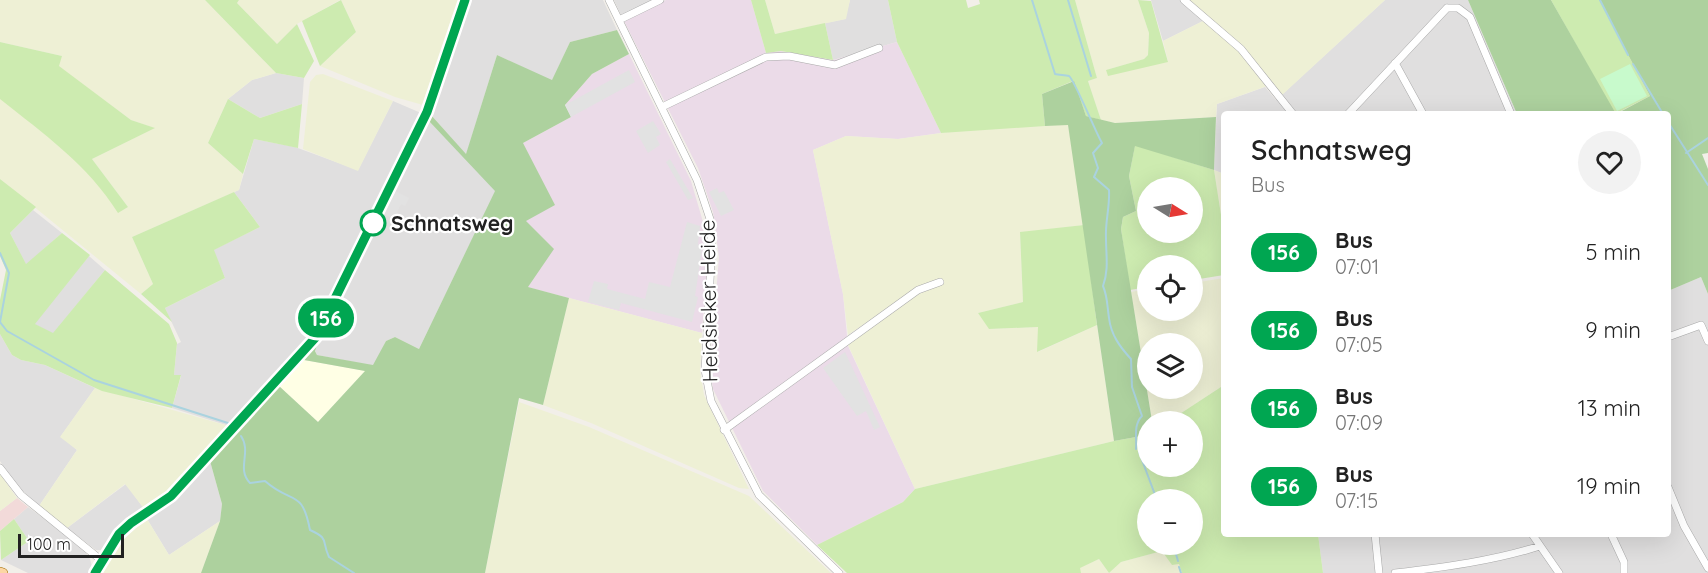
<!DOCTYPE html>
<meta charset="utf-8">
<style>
:root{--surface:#fff;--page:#f2f2f2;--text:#222;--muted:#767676}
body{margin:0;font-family:Quicksand,sans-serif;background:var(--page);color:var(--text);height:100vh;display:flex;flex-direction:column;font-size:22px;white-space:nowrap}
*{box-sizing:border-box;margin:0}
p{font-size:20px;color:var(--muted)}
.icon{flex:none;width:33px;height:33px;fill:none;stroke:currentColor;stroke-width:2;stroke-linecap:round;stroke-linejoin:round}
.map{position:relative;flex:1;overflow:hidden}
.sheet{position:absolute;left:1221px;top:111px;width:450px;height:426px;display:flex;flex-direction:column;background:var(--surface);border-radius:6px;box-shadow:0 6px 24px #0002}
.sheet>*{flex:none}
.badge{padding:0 12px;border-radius:20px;font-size:21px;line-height:39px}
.needle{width:39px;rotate:101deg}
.fabs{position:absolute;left:1137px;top:177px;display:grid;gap:12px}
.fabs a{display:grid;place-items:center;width:66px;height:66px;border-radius:50%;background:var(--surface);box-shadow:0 6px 24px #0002;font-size:30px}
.scale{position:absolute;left:18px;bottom:15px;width:106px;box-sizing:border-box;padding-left:6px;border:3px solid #222;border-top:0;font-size:16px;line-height:21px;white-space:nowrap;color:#222;-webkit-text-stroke:4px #fff;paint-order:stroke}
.map>.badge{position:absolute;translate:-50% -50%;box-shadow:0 0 0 3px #fff}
.round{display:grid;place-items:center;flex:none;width:63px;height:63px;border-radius:32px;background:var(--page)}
.headline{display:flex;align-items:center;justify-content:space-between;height:102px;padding:0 30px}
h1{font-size:28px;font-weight:600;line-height:45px}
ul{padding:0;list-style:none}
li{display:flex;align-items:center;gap:18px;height:78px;padding:0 30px}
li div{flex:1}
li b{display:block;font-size:22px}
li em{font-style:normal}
li .badge{min-width:66px;font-weight:700;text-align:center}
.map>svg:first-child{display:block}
</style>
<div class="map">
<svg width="1708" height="573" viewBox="0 0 1708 573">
<rect width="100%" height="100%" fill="#f2efe9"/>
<path fill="#e0dfdf" d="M 469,0 L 603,0 L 617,30 L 570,42 L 552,81 L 497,55 L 466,155 L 431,115 Z
M 614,0 L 654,0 L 621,15 Z
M 850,0 L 888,0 L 897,42 L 833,60 L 825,23 L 845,19 Z
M 1151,0 L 1180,0 L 1205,20 L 1163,41 Z
M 1385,0 L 1468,0 L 1517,114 L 1224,114 L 1224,174 L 1214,170 L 1217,104 L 1265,87 L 1276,100 Z
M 276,73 L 304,78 L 302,104 L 260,118 L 228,99 L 252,80 Z
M 393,101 L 421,113 L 421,116 L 313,334 L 229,426 L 172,408 L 181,376 L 174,375 L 177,344 L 181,342 L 165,308 L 225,278 L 213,250 L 260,227 L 234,192 L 239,190 L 254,139 L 295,147 L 358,170 Z
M 428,120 L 496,190 L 419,349 L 395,337 L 386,341 L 374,366 L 317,355 L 315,350 Z
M 33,210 L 62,233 L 26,265 L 10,233 Z
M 89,256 L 105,270 L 53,334 L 34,324 Z
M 1701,277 L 1708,294 L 1708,573 L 1323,573 L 1318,534 L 1668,534 L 1668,291 Z
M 0,334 L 12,355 L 21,360 L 45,365 L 95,388 L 61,436 L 77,450 L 39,506 L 14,483 L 0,461 Z
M 210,461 L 222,504 L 220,521 L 169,555 L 147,519 L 175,499 Z
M 126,484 L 145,510 L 126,521 L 103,550 L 96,550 L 67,528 Z
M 28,507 L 81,546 L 90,559 L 92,567 L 88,573 L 28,573 L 1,560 L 29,541 L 14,519 Z"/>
<path fill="#f2dad9" d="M 17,498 L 28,507 L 0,531 L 0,511 Z"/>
<path fill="#ebdbe8" d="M 666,0 L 751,0 L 766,53 L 781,51 L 833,60 L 897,42 L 941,133 L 898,139 L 846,136 L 813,150 L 843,294 L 848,346 L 915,489 L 903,502 L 817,545 L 763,491 L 713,389 L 710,369 L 719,257 L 713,212 L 698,168 L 624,21 Z
M 629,54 L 691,181 L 703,222 L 707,268 L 702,333 L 527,287 L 523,143 L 571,117 L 565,105 L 592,74 Z"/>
<path fill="#ffffe5" d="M 304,360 L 365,371 L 318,422 L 279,386 Z"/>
<path fill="#eef0d5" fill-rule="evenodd" d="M 0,0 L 205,0 L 276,73 L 252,80 L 228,99 L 208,143 L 243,174 L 239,190 L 132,237 L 153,284 L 141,294 L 0,179 L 0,98 L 71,155 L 90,173 L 119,212 L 128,207 L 92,159 L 154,128 L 131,120 L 58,66 L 62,56 L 0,42 Z
M 239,0 L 340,0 L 297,24 L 277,44 L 237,3 Z
M 341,0 L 460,0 L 423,105 L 395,97 L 320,66 L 356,32 Z
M 765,0 L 850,0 L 846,19 L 775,34 Z
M 1075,0 L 1138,0 L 1149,33 L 1148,55 L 1144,59 L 1106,70 L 1168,61 L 1163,41 L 1205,20 L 1239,51 L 1267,86 L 1217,104 L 1216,117 L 1115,123 L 1101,120 L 1088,81 L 1097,78 Z
M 1189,0 L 1385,0 L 1282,95 L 1243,47 Z
M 323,74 L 393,101 L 358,171 L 303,149 L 310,82 L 316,75 Z
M 1068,124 L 1084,225 L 1020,233 L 1023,302 L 978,313 L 990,329 L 1038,327 L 1038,352 L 1097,325 L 1114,441 L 915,489 L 848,345 L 917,295 L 938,285 L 936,281 L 920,286 L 848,335 L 843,294 L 813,150 L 846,136 L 898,139 L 956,131 Z
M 1214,170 L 1224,174 L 1224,234 Z
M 1224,278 L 1224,385 L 1169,421 L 1152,421 L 1131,292 L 1147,289 L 1148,310 L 1192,310 L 1193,283 ZM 1148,344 L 1192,344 L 1192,388 L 1148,388 Z
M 569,298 L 702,333 L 700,371 L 704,395 L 749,489 L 739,488 L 591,423 L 543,405 Z
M 95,388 L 229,426 L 169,492 L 145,510 L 125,484 L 67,528 L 39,506 L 77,450 L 60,437 Z
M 519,402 L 589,427 L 749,496 L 831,573 L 485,573 Z
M 0,474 L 17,498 L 0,511 Z
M 147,519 L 169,555 L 220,521 L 201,573 L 101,573 L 122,540 Z
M 1162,551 L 1179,563 L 1182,573 L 1109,573 L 1121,562 Z
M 1099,559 L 1109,573 L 1081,573 L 1079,568 Z"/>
<path fill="#cdebb0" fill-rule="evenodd" d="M 205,0 L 239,0 L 237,3 L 277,44 L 297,24 L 314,61 L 304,78 L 276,73 Z
M 341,0 L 356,32 L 320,66 L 302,21 Z
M 751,0 L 765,0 L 775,34 L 825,23 L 833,60 L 781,51 L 766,53 Z
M 888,0 L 966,0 L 968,8 L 980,4 L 979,0 L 1075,0 L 1097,78 L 1088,81 L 1101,120 L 1086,116 L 1073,81 L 1042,94 L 1045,126 L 941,133 L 897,42 Z
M 1138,0 L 1151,1 L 1168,62 L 1108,76 L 1106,70 L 1144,59 L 1148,55 L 1149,33 Z
M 1551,0 L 1599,0 L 1650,96 L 1615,114 Z
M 0,42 L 62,56 L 59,66 L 131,120 L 155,128 L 92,159 L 128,207 L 118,213 C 88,165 44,134 0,99 Z
M 228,99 L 260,118 L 302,104 L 298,148 L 254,139 L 243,174 L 208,143 Z
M 1135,145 L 1214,170 L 1224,234 L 1224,275 L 1193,280 L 1192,266 L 1148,266 L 1147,287 L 1130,290 L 1121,229 L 1123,217 L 1136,211 L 1129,176 ZM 1148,188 L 1192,188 L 1192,232 L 1148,232 Z
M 0,179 L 36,207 L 10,233 L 26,264 L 62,233 L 90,255 L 35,324 L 53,333 L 105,270 L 169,324 L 177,343 L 174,375 L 181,375 L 172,408 L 102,391 L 45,365 L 21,360 L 12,355 L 0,334 L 0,300 L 6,270 L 0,256 Z
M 234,192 L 260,227 L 214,250 L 225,278 L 165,308 L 172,322 L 141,294 L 153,284 L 132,237 Z
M 1084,225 L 1097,325 L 1037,352 L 1038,327 L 989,329 L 978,313 L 1023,302 L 1020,232 Z
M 1224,385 L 1224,534 L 1318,534 L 1323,573 L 1182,573 L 1179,564 L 1172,565 L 1162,551 L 1121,562 L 1109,573 L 1099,559 L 1080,568 L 1081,573 L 847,573 L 817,545 L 903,502 L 915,489 L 1114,441 L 1147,435 L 1148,466 L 1192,466 L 1192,422 L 1169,421 ZM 1148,500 L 1192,500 L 1192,544 L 1148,544 Z
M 14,519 L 29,541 L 1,560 L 0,531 Z"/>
<path fill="#add19e" d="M 1468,0 L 1551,0 L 1616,114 L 1650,96 L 1599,0 L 1708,0 L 1708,153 L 1702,154 L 1708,169 L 1708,294 L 1701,277 L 1668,291 L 1668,114 L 1517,114 Z
M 617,30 L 629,54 L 592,74 L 565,105 L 571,117 L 523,143 L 555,205 L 526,221 L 554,249 L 528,287 L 569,298 L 543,405 L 519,398 L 485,573 L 201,573 L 220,521 L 222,504 L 210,461 L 279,386 L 318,422 L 365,371 L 304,360 L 317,345 L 315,351 L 317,355 L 373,365 L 386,341 L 395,337 L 419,349 L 495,191 L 428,120 L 431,115 L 466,154 L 497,55 L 552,80 L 570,42 Z
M 1074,81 L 1086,116 L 1115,123 L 1216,117 L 1214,170 L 1135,146 L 1129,176 L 1136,211 L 1123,217 L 1121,229 L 1152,421 L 1148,422 L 1147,435 L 1114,441 L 1068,125 L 1045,126 L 1042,94 Z"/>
<path fill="#c8facc" d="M 1630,64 L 1647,96 L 1617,111 L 1600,79 Z"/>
<path fill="#e2e2e2" d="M 629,70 L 635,82 L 571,117 L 565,105 Z
M 653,121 L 661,134 L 656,137 L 660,145 L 648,153 L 636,131 Z
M 670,159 L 693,198 L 688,200 L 666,162 Z
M 717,188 L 719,193 L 724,191 L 734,210 L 721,216 L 709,192 Z
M 395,191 L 409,198 L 405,206 L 401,204 L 394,219 L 383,214 Z
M 687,222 L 700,226 L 698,244 L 702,250 L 695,296 L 698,297 L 692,322 L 621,303 L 619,310 L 588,302 L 594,281 L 608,284 L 607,289 L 645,299 L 649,282 L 670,287 Z
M 845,352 L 880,427 L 874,430 L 866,411 L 857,416 L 823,368 Z"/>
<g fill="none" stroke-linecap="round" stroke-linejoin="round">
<path stroke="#aad3df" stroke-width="2" d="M 1032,0 L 1055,74 C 1059,75 1065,75 1069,76 C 1074,79 1096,133 1102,143 L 1093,153 L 1098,168 L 1094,177 L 1109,190 C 1110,207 1105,222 1106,238 C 1106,256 1109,269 1103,286 C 1108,298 1107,306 1109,318 C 1111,335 1120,347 1131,359 L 1132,387 L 1142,416 C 1133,425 1137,438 1136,449
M 1068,0 L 1091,76
M 1600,0 L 1628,55
M 1633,64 L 1663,114
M 1668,122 L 1708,185
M 1686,153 L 1708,138
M 0,253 L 9,273 L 0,322 L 7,331 L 94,380 L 231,424
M 241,436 C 252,452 236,469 250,483 L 265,481 C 292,505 302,488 310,530 C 330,539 321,540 329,557 L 354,573
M 1139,452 L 1157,500
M 1173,544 L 1178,561
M 1179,567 L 1181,573"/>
<defs>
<path id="minor" d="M 609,0 L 697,180 L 710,219 L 712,245 L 705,370 L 711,401 L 759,495 L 839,573
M 1184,0 L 1241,49 L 1293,114
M 1447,8 L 1458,8 L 1470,17 L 1511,114
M 619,20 L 660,0
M 1395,63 L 1423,114
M 662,107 L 766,57 L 789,56 L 835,65 L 879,48
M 1348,114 L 1447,8
M 1668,337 L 1701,325 L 1708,341
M 724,430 L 918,290 L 940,282
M 0,468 L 21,495 L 101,560
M 1668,487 L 1684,526 L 1708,568
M 1375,534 L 1379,573
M 1532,534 L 1559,573
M 1611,534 L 1624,562 L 1624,573
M 95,573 L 119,534 L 131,523 L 171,496 L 316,337 L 427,112 L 465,0
M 1395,573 C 1445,567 1493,561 1540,546"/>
<path id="major" d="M 0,572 L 3,573"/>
</defs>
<use href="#minor" stroke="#a9a9a9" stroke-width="8"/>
<use href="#major" stroke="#a06b00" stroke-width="10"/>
<use href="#minor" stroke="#fff" stroke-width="7"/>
<use href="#major" stroke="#fcd6a4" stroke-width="9"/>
</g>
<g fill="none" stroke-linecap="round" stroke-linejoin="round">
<defs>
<path id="line" d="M 95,573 L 119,534 L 131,523 L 171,496 L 316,337 L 427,112 L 465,0"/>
</defs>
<use href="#line" stroke="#fff" stroke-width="14"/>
<use href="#line" stroke="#00a651" stroke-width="9"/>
</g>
<circle fill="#fff" stroke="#00a651" stroke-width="3" cx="373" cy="223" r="12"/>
<g text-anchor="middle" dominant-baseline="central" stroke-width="4.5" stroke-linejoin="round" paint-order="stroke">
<g font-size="21" font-weight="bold" fill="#222" stroke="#fff" text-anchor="start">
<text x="391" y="223">Schnatsweg</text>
</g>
<g font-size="21" fill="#222" stroke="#fff">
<text transform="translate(708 301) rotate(-91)">Heidsieker Heide</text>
</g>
</g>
</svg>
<div class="fabs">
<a><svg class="needle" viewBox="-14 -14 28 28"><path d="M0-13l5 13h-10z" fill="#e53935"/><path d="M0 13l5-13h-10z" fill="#767676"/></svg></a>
<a><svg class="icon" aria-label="locate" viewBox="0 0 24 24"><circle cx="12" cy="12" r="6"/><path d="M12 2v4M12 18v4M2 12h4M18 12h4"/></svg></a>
<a><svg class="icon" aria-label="layers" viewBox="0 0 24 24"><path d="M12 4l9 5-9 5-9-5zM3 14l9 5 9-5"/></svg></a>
<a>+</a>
<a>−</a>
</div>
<div class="scale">100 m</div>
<b class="badge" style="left:326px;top:318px;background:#00a651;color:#fff">156</b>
<section class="sheet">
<div class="headline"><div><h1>Schnatsweg</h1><p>Bus</p></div><a class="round"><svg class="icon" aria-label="heart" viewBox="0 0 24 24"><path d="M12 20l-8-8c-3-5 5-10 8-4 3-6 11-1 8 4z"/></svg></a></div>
<ul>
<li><span class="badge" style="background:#00a651;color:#fff">156</span><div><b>Bus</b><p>07:01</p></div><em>5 min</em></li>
<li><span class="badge" style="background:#00a651;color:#fff">156</span><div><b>Bus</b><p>07:05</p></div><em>9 min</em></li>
<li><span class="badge" style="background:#00a651;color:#fff">156</span><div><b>Bus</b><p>07:09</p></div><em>13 min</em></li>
<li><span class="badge" style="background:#00a651;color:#fff">156</span><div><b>Bus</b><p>07:15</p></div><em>19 min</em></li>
</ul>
</section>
</div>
